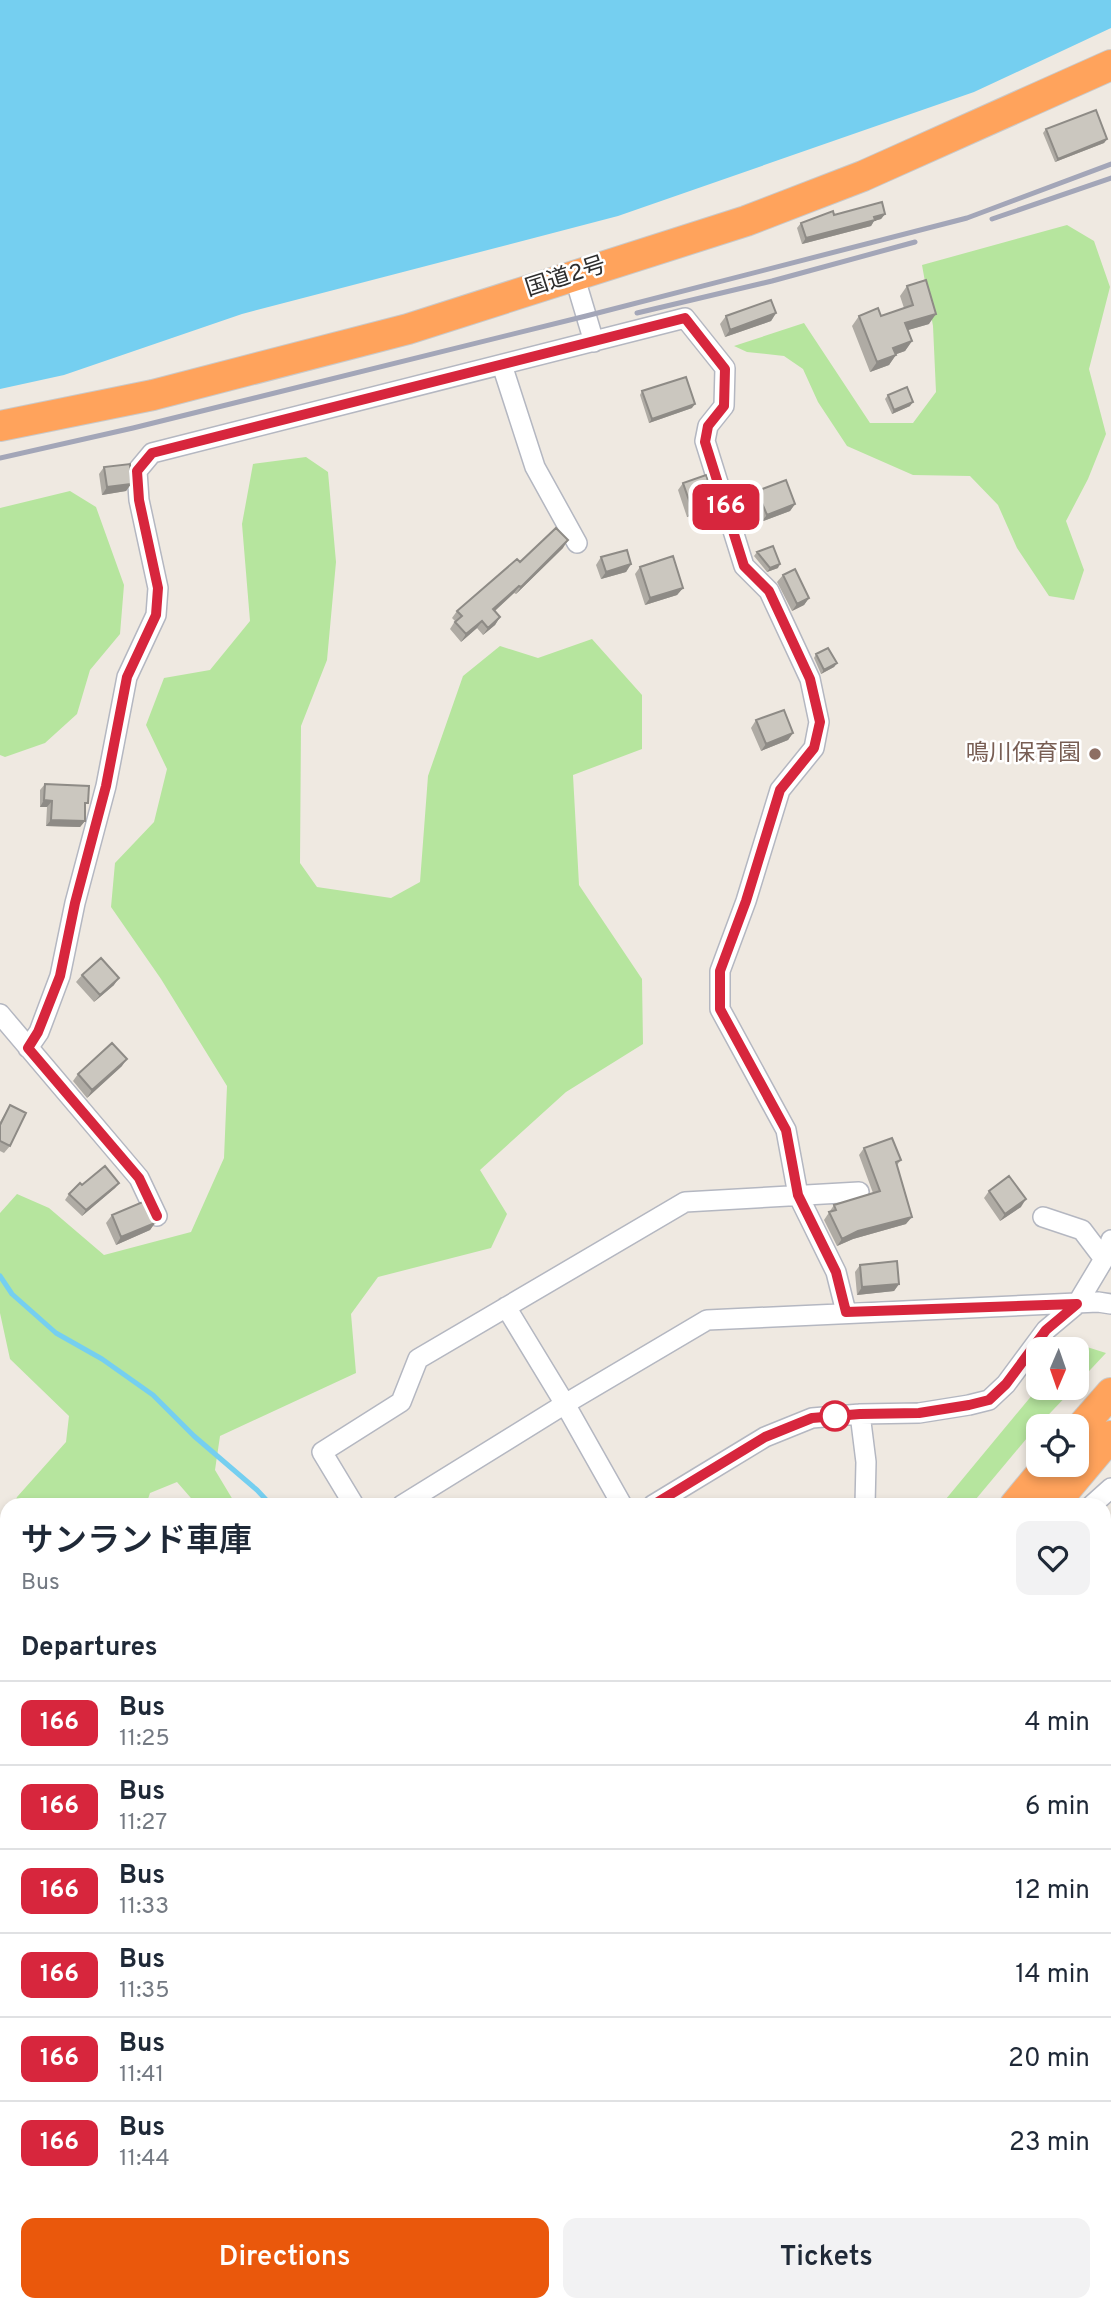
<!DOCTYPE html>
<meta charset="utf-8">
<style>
:root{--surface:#fff;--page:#f2f2f3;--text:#1f2937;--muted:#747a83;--line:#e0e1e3;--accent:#ea580c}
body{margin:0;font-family:Overpass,"Noto Sans JP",sans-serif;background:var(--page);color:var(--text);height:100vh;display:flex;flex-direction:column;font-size:26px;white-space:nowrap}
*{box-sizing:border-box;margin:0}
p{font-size:23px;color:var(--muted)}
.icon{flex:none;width:38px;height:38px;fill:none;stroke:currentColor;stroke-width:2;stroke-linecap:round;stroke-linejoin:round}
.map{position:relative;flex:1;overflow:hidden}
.details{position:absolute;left:0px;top:1498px;width:1111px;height:814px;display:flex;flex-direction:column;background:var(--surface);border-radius:21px 21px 0 0;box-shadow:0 4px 10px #0003}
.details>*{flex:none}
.badge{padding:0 14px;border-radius:10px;font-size:24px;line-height:46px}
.needle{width:46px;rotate:182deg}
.controls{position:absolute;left:1026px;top:1337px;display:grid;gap:14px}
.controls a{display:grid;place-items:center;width:63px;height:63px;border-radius:14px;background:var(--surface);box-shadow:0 4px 10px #0003;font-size:35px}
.map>.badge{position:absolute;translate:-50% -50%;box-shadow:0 0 0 4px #fff}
h2{padding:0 21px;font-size:26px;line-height:63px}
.round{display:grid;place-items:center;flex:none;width:74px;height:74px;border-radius:14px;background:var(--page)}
.summary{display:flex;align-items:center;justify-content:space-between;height:119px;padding:0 21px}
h1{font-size:33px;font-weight:600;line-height:52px}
.cta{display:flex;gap:14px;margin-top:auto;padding:14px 21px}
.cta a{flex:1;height:80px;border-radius:14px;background:var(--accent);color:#fff;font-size:28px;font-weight:600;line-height:80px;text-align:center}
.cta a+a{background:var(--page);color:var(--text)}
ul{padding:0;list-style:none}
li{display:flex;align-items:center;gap:21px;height:84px;padding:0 21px;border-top:2px solid var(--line)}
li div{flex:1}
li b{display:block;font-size:26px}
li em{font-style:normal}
li .badge{min-width:77px;font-weight:700;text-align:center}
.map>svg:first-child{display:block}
</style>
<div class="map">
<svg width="1111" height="2311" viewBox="0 0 1111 2311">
<rect width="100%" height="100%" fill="#efe9e1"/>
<path fill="#b6e59e" d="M 1067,225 L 1094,241 L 1110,287 L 1089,369 L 1106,434 L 1088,479 L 1066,521 L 1084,570 L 1074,600 L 1049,596 L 1017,548 L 998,505 L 970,476 L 913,475 L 847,446 L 818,402 L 803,369 L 784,356 L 747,352 L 734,346 L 804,323 L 870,423 L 913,423 L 936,392 L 933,326 L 922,265 Z
M 306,457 L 328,472 L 336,562 L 327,660 L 301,726 L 300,863 L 317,887 L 391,898 L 420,882 L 428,776 L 463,676 L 500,646 L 538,658 L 592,639 L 642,695 L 642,749 L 573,775 L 579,885 L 642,979 L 643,1044 L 566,1092 L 480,1170 L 507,1214 L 491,1248 L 378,1277 L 351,1314 L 356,1373 L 220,1436 L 215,1470 L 236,1505 L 197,1505 L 177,1482 L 150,1493 L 146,1505 L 14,1505 L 17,1497 L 66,1442 L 69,1416 L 10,1359 L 0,1313 L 0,1213 L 17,1194 L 49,1208 L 104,1255 L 191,1232 L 224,1158 L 227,1086 L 161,979 L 111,907 L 115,863 L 154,822 L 167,769 L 146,725 L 164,678 L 210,670 L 250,621 L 242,524 L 253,464 Z
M 70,491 L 96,507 L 124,585 L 120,634 L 90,670 L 77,714 L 45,743 L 5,757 L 0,755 L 0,508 Z
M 1087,1347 L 1106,1353 L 1076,1385 L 1076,1352 Z
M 1038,1388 L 1074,1388 L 1032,1432 L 971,1505 L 941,1505 Z
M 1104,1871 L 1111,1879 L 1111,2311 L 503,2311 L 508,2305 L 1104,2305 Z"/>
<path fill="#75cff0" d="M 0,0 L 1111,0 L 1111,28 L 974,92 L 618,216 L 242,314 L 64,375 L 0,389 Z"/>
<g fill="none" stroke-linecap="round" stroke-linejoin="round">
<path stroke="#75cff0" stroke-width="5" d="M 0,1276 L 12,1294 L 56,1333 L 102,1359 L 153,1395 L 194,1436 L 257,1490 L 271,1505"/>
<defs>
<path id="minor" d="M 574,275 L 594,342
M 502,365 L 535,467 L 577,543
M 0,1014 L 139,1178 L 157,1216
M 28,1048 L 39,1032 L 60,976 L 75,903 L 106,786 L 127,677 L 156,615 L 158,588 L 139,500 L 137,471 L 152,453 L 685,318 L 725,368 L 724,406 L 708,426 L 705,441 L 744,566 L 769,591 L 810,679 L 819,722 L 814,748 L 780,790 L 746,901 L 720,971 L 720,1009 L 786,1130 L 798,1195 L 836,1272 L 846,1312
M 1043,1217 L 1082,1230 L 1104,1259
M 506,1307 L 565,1404 L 622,1505
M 860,1414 L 866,1462 L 865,1505
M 354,1505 L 322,1452 L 401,1402 L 418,1359 L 685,1202 L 859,1192
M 402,1505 L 565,1404 L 707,1320 L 1098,1302 L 1111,1304
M 653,1505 L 765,1437 L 812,1418 L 860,1414 L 919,1413 L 969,1405 L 989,1400 L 1006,1384 L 1046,1330 L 1077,1304 L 1107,1254 L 1111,1240
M 1092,1505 L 1111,1488
M 0,1897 L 7,1893
M 0,2061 L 7,2073
M 0,2211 L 7,2207
M 89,2311 L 99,2305
M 266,2311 L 270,2305
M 485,2311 L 491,2305"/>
<path id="highway" d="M 0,426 L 153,395 L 408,329 L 746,221 L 863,176 L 1111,65
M 1076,1433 L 1111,1393
M 1015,1505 L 1048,1465
M 1053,1505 L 1111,1436
M 382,2311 L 387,2305
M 420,2311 L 425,2305"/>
</defs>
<use href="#minor" stroke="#b4b7c1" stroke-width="22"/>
<use href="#highway" stroke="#c9c9c9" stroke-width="32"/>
<use href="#minor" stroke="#fff" stroke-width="19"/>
<use href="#highway" stroke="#ffa35c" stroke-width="30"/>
<path stroke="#a3a6b8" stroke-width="5" d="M 992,219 L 1111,178
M 637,313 L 772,281 L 915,242
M 0,458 L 133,428 L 586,316 L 967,218 L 1111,164"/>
</g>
<path fill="#afaba4" d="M 1046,129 L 1107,139 L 1104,143 L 1055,162 L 1043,133 Z
M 885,214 L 881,219 L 874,221 L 871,226 L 802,244 L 797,228 L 801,223 L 834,215 Z
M 907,286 L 929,324 L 908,330 L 912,341 L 905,351 L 896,354 L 889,365 L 870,372 L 852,326 L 859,316 L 881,316 L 904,308 L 900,296 Z
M 776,313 L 771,321 L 725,337 L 720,324 L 726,316 Z
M 642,391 L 692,408 L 649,423 L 640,395 Z
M 888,395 L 910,406 L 892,414 L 885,399 Z
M 104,467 L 131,484 L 126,491 L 102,495 L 99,474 Z
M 683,483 L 715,501 L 710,509 L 687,517 L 678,490 Z
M 757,491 L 795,504 L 790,511 L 761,522 L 752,499 Z
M 563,548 L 516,594 L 514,593 L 495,611 L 500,617 L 495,625 L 483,635 L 477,628 L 461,642 L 450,629 L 455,621 L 452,618 L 457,611 L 520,562 Z
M 757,552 L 778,568 L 767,572 L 754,556 Z
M 601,557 L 631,564 L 626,572 L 601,579 L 596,565 Z
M 640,567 L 683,588 L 677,595 L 645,605 L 635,574 Z
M 783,575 L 809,598 L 804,605 L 792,611 L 777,582 Z
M 816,654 L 837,663 L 834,667 L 821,674 L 814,658 Z
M 756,720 L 793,733 L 788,740 L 761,751 L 751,728 Z
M 45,784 L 85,807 L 85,821 L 80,827 L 46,826 L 47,807 L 40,807 L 40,790 Z
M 82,975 L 114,985 L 94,1002 L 76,982 Z
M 122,1066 L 87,1098 L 73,1081 L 78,1074 Z
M 10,1105 L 10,1146 L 4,1153 L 0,1151 L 0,1122 Z
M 864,1148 L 901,1160 L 897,1165 L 906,1224 L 853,1239 L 837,1246 L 824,1220 L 834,1205 L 873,1193 L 859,1155 Z
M 119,1183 L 115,1188 L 82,1216 L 65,1200 L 69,1194 L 82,1185 Z
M 989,1191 L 1021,1207 L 1000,1221 L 984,1198 Z
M 112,1215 L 155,1223 L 150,1230 L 116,1245 L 106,1223 Z
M 860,1265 L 899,1284 L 894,1291 L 857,1295 L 855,1272 Z
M 1111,1769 L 1111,1838 L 1104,1832 L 1104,1773 Z"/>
<path fill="#8e8b86" d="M 1107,139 L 1104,143 L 1055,162 L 1058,159 Z
M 885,214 L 881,219 L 874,221 L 871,226 L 802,244 L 806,238 Z
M 776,313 L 771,321 L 725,337 L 730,330 Z
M 936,314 L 929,324 L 898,333 L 905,323 Z
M 912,341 L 905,351 L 886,358 L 893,348 Z
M 896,355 L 889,365 L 870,372 L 877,362 Z
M 913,402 L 910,406 L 892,414 L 894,410 Z
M 695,404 L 692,408 L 649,423 L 652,419 Z
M 131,484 L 126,491 L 102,495 L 107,487 Z
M 715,501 L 710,509 L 687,517 L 692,509 Z
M 795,504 L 790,511 L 761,522 L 767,515 Z
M 568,540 L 563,548 L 516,594 L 521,587 Z
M 631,564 L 626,572 L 601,579 L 606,572 Z
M 780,564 L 778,568 L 767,572 L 770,568 Z
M 519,586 L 514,593 L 488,617 L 493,609 Z
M 683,588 L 677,595 L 645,605 L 650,598 Z
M 809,598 L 804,605 L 792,611 L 797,604 Z
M 500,617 L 495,625 L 483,635 L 488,628 Z
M 482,621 L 477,628 L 461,642 L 466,634 Z
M 837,663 L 834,667 L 821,674 L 824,670 Z
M 793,733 L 788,740 L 761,751 L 766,744 Z
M 44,800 L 52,801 L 47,807 L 40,807 Z
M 51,820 L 85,821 L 80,827 L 46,826 Z
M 119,978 L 114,985 L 94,1002 L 100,995 Z
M 127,1059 L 122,1066 L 87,1098 L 92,1090 Z
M 119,1183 L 115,1188 L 82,1216 L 86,1210 Z
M 1026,1199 L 1021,1207 L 1000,1221 L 1005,1214 Z
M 912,1217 L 906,1224 L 853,1239 L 837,1246 L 842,1239 L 858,1231 Z
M 155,1223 L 150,1230 L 116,1245 L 121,1237 Z
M 899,1284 L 894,1291 L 857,1295 L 862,1287 Z"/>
<path fill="#cbc7bf" stroke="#8e8b86" stroke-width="2" d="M 1096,110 L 1107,139 L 1058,159 L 1046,129 Z
M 882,202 L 885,214 L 874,217 L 875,220 L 806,238 L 801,223 L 833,211 L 834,215 Z
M 926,280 L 936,314 L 905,323 L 912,341 L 893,348 L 896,355 L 877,362 L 859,316 L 878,308 L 881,316 L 913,305 L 907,286 Z
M 771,300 L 776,313 L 730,330 L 726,316 Z
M 686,377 L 695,404 L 652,419 L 642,391 Z
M 907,387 L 913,402 L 894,410 L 888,395 Z
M 130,464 L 131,484 L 107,487 L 104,467 Z
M 706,475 L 715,501 L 692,509 L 683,483 Z
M 786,480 L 795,504 L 767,515 L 757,491 Z
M 556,528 L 568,540 L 521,587 L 519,586 L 493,609 L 500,617 L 488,628 L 482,621 L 466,634 L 455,622 L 462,616 L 457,611 L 517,559 L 520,562 Z
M 773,546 L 780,564 L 770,568 L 757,552 Z
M 627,550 L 631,564 L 606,572 L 601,557 Z
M 673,556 L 683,588 L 650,598 L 640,567 Z
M 795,569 L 809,598 L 797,604 L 783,575 Z
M 828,648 L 837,663 L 824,670 L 816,654 Z
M 784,710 L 793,733 L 766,744 L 756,720 Z
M 45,784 L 89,786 L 88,803 L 85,803 L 85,821 L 51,820 L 52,801 L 44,800 Z
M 101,958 L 119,978 L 100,995 L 82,975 Z
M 112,1043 L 127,1059 L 92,1090 L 78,1074 Z
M 10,1105 L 26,1113 L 10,1146 L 0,1141 L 0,1125 Z
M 892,1138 L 901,1160 L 896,1162 L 912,1217 L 858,1231 L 842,1239 L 829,1212 L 836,1210 L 834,1205 L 880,1191 L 864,1148 Z
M 105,1166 L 119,1183 L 86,1210 L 69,1194 L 80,1183 L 82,1185 Z
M 1009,1176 L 1026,1199 L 1005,1214 L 989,1191 Z
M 145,1201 L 155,1223 L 121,1237 L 112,1215 Z
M 897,1261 L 899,1284 L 862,1287 L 860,1265 Z
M 1111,1769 L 1111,1822 L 1104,1817 L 1104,1773 Z"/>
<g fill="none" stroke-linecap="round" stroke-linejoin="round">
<defs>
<path id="line" d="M 157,1216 L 139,1178 L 28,1048 L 38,1032 L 60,976 L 75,903 L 106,786 L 127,677 L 156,615 L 158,588 L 139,500 L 137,471 L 152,453 L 685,318 L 725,369 L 724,406 L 708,426 L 705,442 L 744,566 L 769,591 L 810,679 L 820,722 L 814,748 L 780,790 L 746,901 L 720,971 L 720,1009 L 786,1130 L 798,1195 L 836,1272 L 846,1312 L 1077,1304 L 1046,1330 L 1006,1384 L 989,1400 L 969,1405 L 919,1413 L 860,1414 L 812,1418 L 765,1437 L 653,1505"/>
</defs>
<use href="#line" stroke="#fff" stroke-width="16"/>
<use href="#line" stroke="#d7263d" stroke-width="10"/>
</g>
<circle fill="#8d6e63" stroke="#fff" stroke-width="2.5" cx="1095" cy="754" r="7"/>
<circle fill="#fff" stroke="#d7263d" stroke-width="3.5" cx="835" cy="1416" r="14"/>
<g text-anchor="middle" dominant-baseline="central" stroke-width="5" stroke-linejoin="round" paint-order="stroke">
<g font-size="23" fill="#2e2e2e" stroke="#fff">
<text transform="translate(566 278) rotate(-18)">国道2号</text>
</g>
<g font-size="23" fill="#785e54" stroke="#fff" text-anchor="end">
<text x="1081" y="754">鳴川保育園</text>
</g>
</g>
</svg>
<div class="controls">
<a><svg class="needle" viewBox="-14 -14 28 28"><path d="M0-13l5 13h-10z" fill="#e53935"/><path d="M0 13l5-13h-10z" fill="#747a83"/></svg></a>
<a><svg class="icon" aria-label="locate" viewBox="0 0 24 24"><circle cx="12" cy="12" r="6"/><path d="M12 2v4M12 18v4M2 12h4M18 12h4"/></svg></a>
</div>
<b class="badge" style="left:726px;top:507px;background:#d7263d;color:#fff">166</b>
<section class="details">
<div class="summary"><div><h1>サンランド車庫</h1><p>Bus</p></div><a class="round"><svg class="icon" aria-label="heart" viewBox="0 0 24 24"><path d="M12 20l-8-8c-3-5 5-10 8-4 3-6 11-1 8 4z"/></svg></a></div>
<h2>Departures</h2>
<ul>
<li><span class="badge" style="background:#d7263d;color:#fff">166</span><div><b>Bus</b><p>11:25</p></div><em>4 min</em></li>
<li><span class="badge" style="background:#d7263d;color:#fff">166</span><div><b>Bus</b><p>11:27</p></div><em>6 min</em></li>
<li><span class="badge" style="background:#d7263d;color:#fff">166</span><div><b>Bus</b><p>11:33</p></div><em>12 min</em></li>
<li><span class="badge" style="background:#d7263d;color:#fff">166</span><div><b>Bus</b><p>11:35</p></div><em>14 min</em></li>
<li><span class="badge" style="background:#d7263d;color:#fff">166</span><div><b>Bus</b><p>11:41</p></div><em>20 min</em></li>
<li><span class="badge" style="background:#d7263d;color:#fff">166</span><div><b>Bus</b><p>11:44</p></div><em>23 min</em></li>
</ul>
<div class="cta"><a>Directions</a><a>Tickets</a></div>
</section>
</div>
